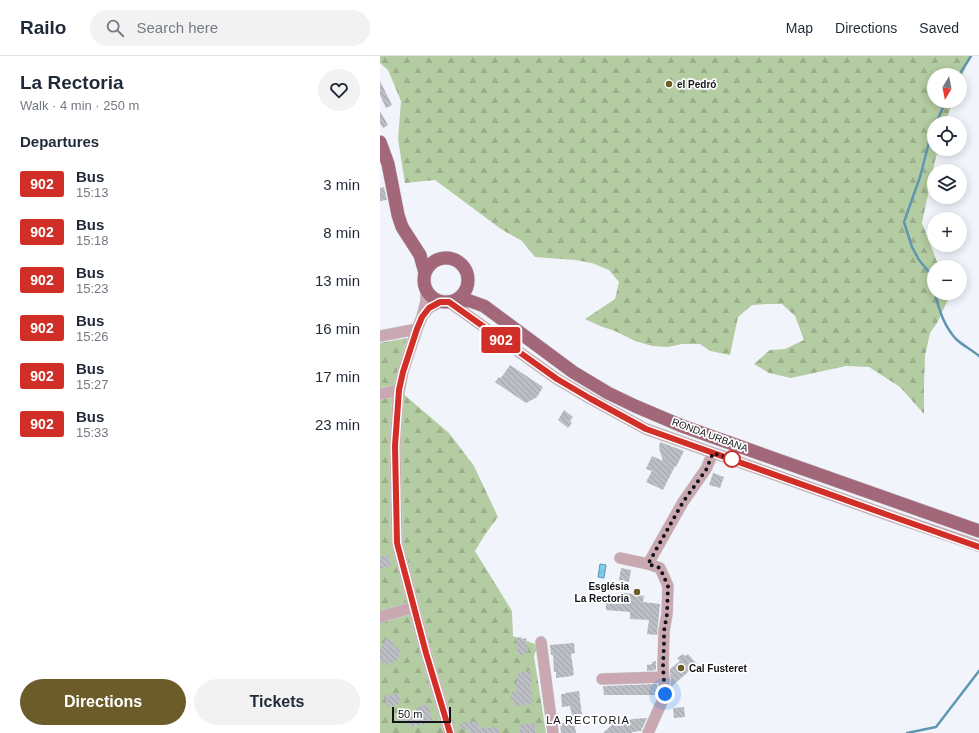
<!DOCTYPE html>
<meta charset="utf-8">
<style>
:root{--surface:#fff;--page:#f2f2f3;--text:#1f2937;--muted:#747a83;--line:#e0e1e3;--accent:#6b5c29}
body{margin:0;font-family:Helvetica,sans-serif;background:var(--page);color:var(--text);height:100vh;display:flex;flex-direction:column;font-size:15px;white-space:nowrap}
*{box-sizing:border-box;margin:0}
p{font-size:13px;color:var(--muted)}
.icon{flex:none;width:22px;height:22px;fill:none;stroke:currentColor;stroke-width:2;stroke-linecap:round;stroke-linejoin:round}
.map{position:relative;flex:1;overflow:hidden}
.side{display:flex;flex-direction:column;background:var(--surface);width:380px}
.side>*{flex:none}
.badge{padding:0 8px;border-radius:3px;font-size:14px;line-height:26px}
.needle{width:26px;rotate:190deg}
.buttons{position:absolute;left:547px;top:12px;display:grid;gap:8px}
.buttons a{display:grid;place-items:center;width:40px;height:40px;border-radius:50%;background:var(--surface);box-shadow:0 2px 10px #0003;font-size:20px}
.scale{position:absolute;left:12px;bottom:10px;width:59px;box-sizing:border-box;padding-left:4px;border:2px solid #131417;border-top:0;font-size:11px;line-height:14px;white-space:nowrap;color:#131417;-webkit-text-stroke:3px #fff;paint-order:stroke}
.you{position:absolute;width:20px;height:20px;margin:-10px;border:3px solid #fff;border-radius:50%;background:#1a73e8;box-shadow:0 0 0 6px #1a73e833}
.map>.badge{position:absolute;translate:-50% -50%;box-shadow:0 0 0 2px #fff}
h2{padding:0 20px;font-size:15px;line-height:36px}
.round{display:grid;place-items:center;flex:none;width:42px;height:42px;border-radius:21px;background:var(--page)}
.head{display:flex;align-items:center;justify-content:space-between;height:68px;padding:0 20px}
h1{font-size:19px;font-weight:700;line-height:30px}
.cta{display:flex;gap:8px;margin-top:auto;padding:8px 20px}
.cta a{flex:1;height:46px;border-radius:24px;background:var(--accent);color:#fff;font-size:16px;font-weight:700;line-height:46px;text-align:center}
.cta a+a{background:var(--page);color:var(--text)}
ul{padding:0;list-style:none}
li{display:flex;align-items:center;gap:12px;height:48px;padding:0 20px}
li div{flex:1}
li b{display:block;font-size:15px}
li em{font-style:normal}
li .badge{min-width:44px;font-weight:700;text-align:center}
header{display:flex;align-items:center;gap:24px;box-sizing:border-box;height:56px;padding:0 20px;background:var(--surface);border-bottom:1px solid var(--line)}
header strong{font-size:19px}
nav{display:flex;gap:22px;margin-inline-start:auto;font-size:14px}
.search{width:280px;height:36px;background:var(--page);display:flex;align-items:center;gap:10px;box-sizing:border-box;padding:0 14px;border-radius:22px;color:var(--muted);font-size:15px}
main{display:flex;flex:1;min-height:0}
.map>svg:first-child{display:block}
</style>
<header>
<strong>Railo</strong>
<div class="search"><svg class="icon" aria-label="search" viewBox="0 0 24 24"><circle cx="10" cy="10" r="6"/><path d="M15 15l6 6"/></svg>Search here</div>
<nav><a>Map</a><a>Directions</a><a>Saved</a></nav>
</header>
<main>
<section class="side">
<div class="head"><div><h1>La Rectoria</h1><p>Walk · 4 min · 250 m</p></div><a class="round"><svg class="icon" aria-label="heart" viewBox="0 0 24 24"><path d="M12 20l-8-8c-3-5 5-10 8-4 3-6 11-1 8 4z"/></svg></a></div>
<h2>Departures</h2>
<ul>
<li><span class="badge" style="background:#d02e26;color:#fff">902</span><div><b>Bus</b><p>15:13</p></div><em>3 min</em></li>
<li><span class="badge" style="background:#d02e26;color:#fff">902</span><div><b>Bus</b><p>15:18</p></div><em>8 min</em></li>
<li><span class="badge" style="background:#d02e26;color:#fff">902</span><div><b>Bus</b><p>15:23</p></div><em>13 min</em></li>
<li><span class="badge" style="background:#d02e26;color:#fff">902</span><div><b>Bus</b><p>15:26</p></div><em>16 min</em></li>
<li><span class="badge" style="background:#d02e26;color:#fff">902</span><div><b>Bus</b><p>15:27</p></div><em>17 min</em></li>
<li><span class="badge" style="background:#d02e26;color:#fff">902</span><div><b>Bus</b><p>15:33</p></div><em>23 min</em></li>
</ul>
<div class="cta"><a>Directions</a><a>Tickets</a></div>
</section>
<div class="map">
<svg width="599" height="677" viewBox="0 0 599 677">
<defs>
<pattern id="forest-firs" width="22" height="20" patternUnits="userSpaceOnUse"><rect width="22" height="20" fill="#b4cca1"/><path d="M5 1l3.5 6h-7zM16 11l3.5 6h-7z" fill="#9aae8a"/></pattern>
<pattern id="water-waves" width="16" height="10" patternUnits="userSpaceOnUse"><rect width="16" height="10" fill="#80cdf2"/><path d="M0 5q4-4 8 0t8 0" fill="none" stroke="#6eafcf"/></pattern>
<pattern id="building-back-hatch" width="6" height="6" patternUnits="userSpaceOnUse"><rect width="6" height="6" fill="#bbbec4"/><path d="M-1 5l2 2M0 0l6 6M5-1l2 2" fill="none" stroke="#a0a2a8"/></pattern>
</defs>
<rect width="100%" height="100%" fill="#f1f4fb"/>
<path fill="url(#forest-firs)" d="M 0,0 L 591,0 L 580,24 L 580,19 L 554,19 L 554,45 L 573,45 L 565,67 L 554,67 L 554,93 L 558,93 L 555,105 L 542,167 L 559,211 L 554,211 L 554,237 L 571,237 L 557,267 L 550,277 L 545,300 L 544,329 L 544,358 L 520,331 L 489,311 L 466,310 L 411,322 L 389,317 L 374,308 L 390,294 L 405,293 L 424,284 L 415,260 L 402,248 L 386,248 L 372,249 L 358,261 L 350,299 L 330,295 L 320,288 L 302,288 L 288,291 L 272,290 L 255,285 L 235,275 L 220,270 L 205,263 L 235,243 L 239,226 L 229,214 L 212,207 L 195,204 L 155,201 L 142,185 L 121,173 L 55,124 L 25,127 L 18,83 L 21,45 L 8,14 L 0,7 Z
M 27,282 L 14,330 L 69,377 L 94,410 L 118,461 L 106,477 L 95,495 L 132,555 L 133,580 L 158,589 L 154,600 L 166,677 L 0,677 L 0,287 Z"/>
<path fill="url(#water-waves)" stroke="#5f96b0" d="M 220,508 L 226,509 L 224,522 L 218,521 Z"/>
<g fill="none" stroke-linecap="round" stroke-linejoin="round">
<path stroke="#5f96b0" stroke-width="2.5" d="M 579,19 L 591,0
M 556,67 L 566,45
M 554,71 L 552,75 L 540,121 L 524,166 L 532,191 L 539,204 L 549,216 L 554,232
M 555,237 C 559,254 564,270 576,283 C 582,289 592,294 599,300
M 527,677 L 556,671 L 599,615"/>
</g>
<path fill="url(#building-back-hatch)" d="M 0,25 L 12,49 L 6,52 L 0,39 Z
M 0,55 L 8,69 L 3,72 L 0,67 Z
M 4,131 L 7,144 L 0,145 L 0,132 Z
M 130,309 L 163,331 L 157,341 L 146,347 L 115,326 L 119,321 L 121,322 Z
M 184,354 L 193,361 L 190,365 L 192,367 L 188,372 L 178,364 Z
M 280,386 L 304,395 L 296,411 L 295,410 L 283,434 L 266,426 L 272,415 L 266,413 L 272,400 L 283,405 L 279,392 Z
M 333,417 L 344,421 L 340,432 L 329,429 Z
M 9,499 L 11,510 L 0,513 L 0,501 Z
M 241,512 L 251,514 L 249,526 L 239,524 Z
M 240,536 L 264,540 L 263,546 L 280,548 L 277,579 L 267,578 L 269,564 L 250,563 L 250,556 L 226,554 L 226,547 L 238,548 Z
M 141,581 L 142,583 L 146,582 L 148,596 L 144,597 L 144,599 L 138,599 L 136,582 Z
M 6,582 L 15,586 L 13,590 L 21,594 L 17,605 L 14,604 L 11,610 L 0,605 L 0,594 Z
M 194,587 L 195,597 L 191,598 L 194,618 L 192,620 L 176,622 L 176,616 L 174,616 L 173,599 L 171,599 L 170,589 Z
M 303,598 L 305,600 L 308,598 L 317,608 L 291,631 L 290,613 L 300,605 L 297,602 Z
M 276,605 L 276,614 L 267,615 L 267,609 L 272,608 L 272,606 Z
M 150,615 L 152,628 L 150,628 L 153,648 L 134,650 L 133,643 L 131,643 L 131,636 L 137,636 L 135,627 L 137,626 L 136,618 L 140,618 L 139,616 Z
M 277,628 L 277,639 L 224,639 L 223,630 Z
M 199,635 L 202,659 L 192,660 L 190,650 L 182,651 L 181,638 L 185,638 L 185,637 Z
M 18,637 L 21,647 L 8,651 L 4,640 Z
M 48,648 L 53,666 L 30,671 L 29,667 L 25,668 L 23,658 L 38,654 L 38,651 Z
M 304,651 L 305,661 L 294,662 L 293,652 Z
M 267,662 L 261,675 L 252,676 L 252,677 L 223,677 L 236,665 L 237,669 L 252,663 Z
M 98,665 L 99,672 L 119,671 L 120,677 L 89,677 L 89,673 L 80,673 L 80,667 Z
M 194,666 L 196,677 L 181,677 L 180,667 Z
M 155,667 L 155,677 L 140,677 L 139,669 Z"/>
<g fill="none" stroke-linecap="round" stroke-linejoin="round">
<defs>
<path id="minor" d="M 46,233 L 46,245 L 42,261 L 37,273 L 23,315 L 18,341 L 15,390 L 17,487 L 46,597 L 70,677
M 69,246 L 177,323 L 211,343 L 266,373 L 505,458 L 599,490
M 42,260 L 49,252 L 60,246
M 0,280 L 37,273
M 0,338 L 19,334
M 240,502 L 268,508
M 0,561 L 34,551
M 161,586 L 173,677
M 222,623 L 284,621
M 268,677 L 285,639 L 283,611 L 284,575 L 287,558 L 288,530 L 280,512 L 268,508 L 303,446 L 326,413 L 333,397"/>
<path id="major" d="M 0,86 L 8,108 L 18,159 L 22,171 L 40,199 L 45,217
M44 224a22 22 0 1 1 44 0a22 22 0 1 1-44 0Z
M 77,244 L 90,245 L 104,250 L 193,316 L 228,337 L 255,350 L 302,370 L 599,475"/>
</defs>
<use href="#minor" stroke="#cdd0d7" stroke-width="12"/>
<use href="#major" stroke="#cdd0d7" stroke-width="14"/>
<use href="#minor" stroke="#caa8b1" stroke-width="11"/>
<use href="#major" stroke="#a26778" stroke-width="13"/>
</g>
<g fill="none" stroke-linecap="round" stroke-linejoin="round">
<defs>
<path id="line" d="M 70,677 L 46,597 L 17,487 L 15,390 L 19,334 L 23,316 L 37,273 L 42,261 L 49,252 L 60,246 L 69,246 L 177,323 L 211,343 L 266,373 L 505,458 L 599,491"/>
</defs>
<use href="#line" stroke="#fff" stroke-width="9"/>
<use href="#line" stroke="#d02e26" stroke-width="6"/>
<path stroke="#131417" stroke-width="4" stroke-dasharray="0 7.2" d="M 285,638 L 283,611 L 284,587 L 284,575 L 287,558 L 288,530 L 280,512 L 268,508 L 303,446 L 326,414 L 333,397 L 352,403"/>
</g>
<g fill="#6b5c29" stroke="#fff" stroke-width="1.5">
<circle cx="289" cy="28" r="4"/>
<circle cx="257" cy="536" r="4"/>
<circle cx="301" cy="612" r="4"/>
</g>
<circle fill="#fff" stroke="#d02e26" stroke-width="2" cx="352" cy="403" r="8"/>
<g text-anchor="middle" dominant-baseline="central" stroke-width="3.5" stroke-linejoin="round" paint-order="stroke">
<g font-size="10" font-weight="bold" fill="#131417" stroke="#fff" text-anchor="start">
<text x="297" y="28">el Pedró</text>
<text x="249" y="530" text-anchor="end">Església<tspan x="249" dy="12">La Rectoria</tspan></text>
<text x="309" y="612">Cal Fusteret</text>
</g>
<g font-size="10" fill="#131417" stroke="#fff">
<text transform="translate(330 379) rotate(20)">RONDA URBANA</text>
</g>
<g font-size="11" letter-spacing="1" fill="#131417" stroke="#fff">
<text x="208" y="664">LA RECTORIA</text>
</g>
</g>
</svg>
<div class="buttons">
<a><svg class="needle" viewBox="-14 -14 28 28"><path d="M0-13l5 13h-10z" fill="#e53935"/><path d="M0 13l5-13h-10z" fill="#747a83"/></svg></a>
<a><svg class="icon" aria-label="locate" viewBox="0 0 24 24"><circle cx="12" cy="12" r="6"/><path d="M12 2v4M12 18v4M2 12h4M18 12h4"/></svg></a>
<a><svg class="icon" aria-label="layers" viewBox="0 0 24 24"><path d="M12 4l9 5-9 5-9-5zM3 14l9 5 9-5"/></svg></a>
<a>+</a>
<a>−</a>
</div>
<div class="scale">50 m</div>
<div class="you" style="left:285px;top:638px"></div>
<b class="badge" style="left:121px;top:284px;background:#d02e26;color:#fff">902</b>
</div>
</main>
